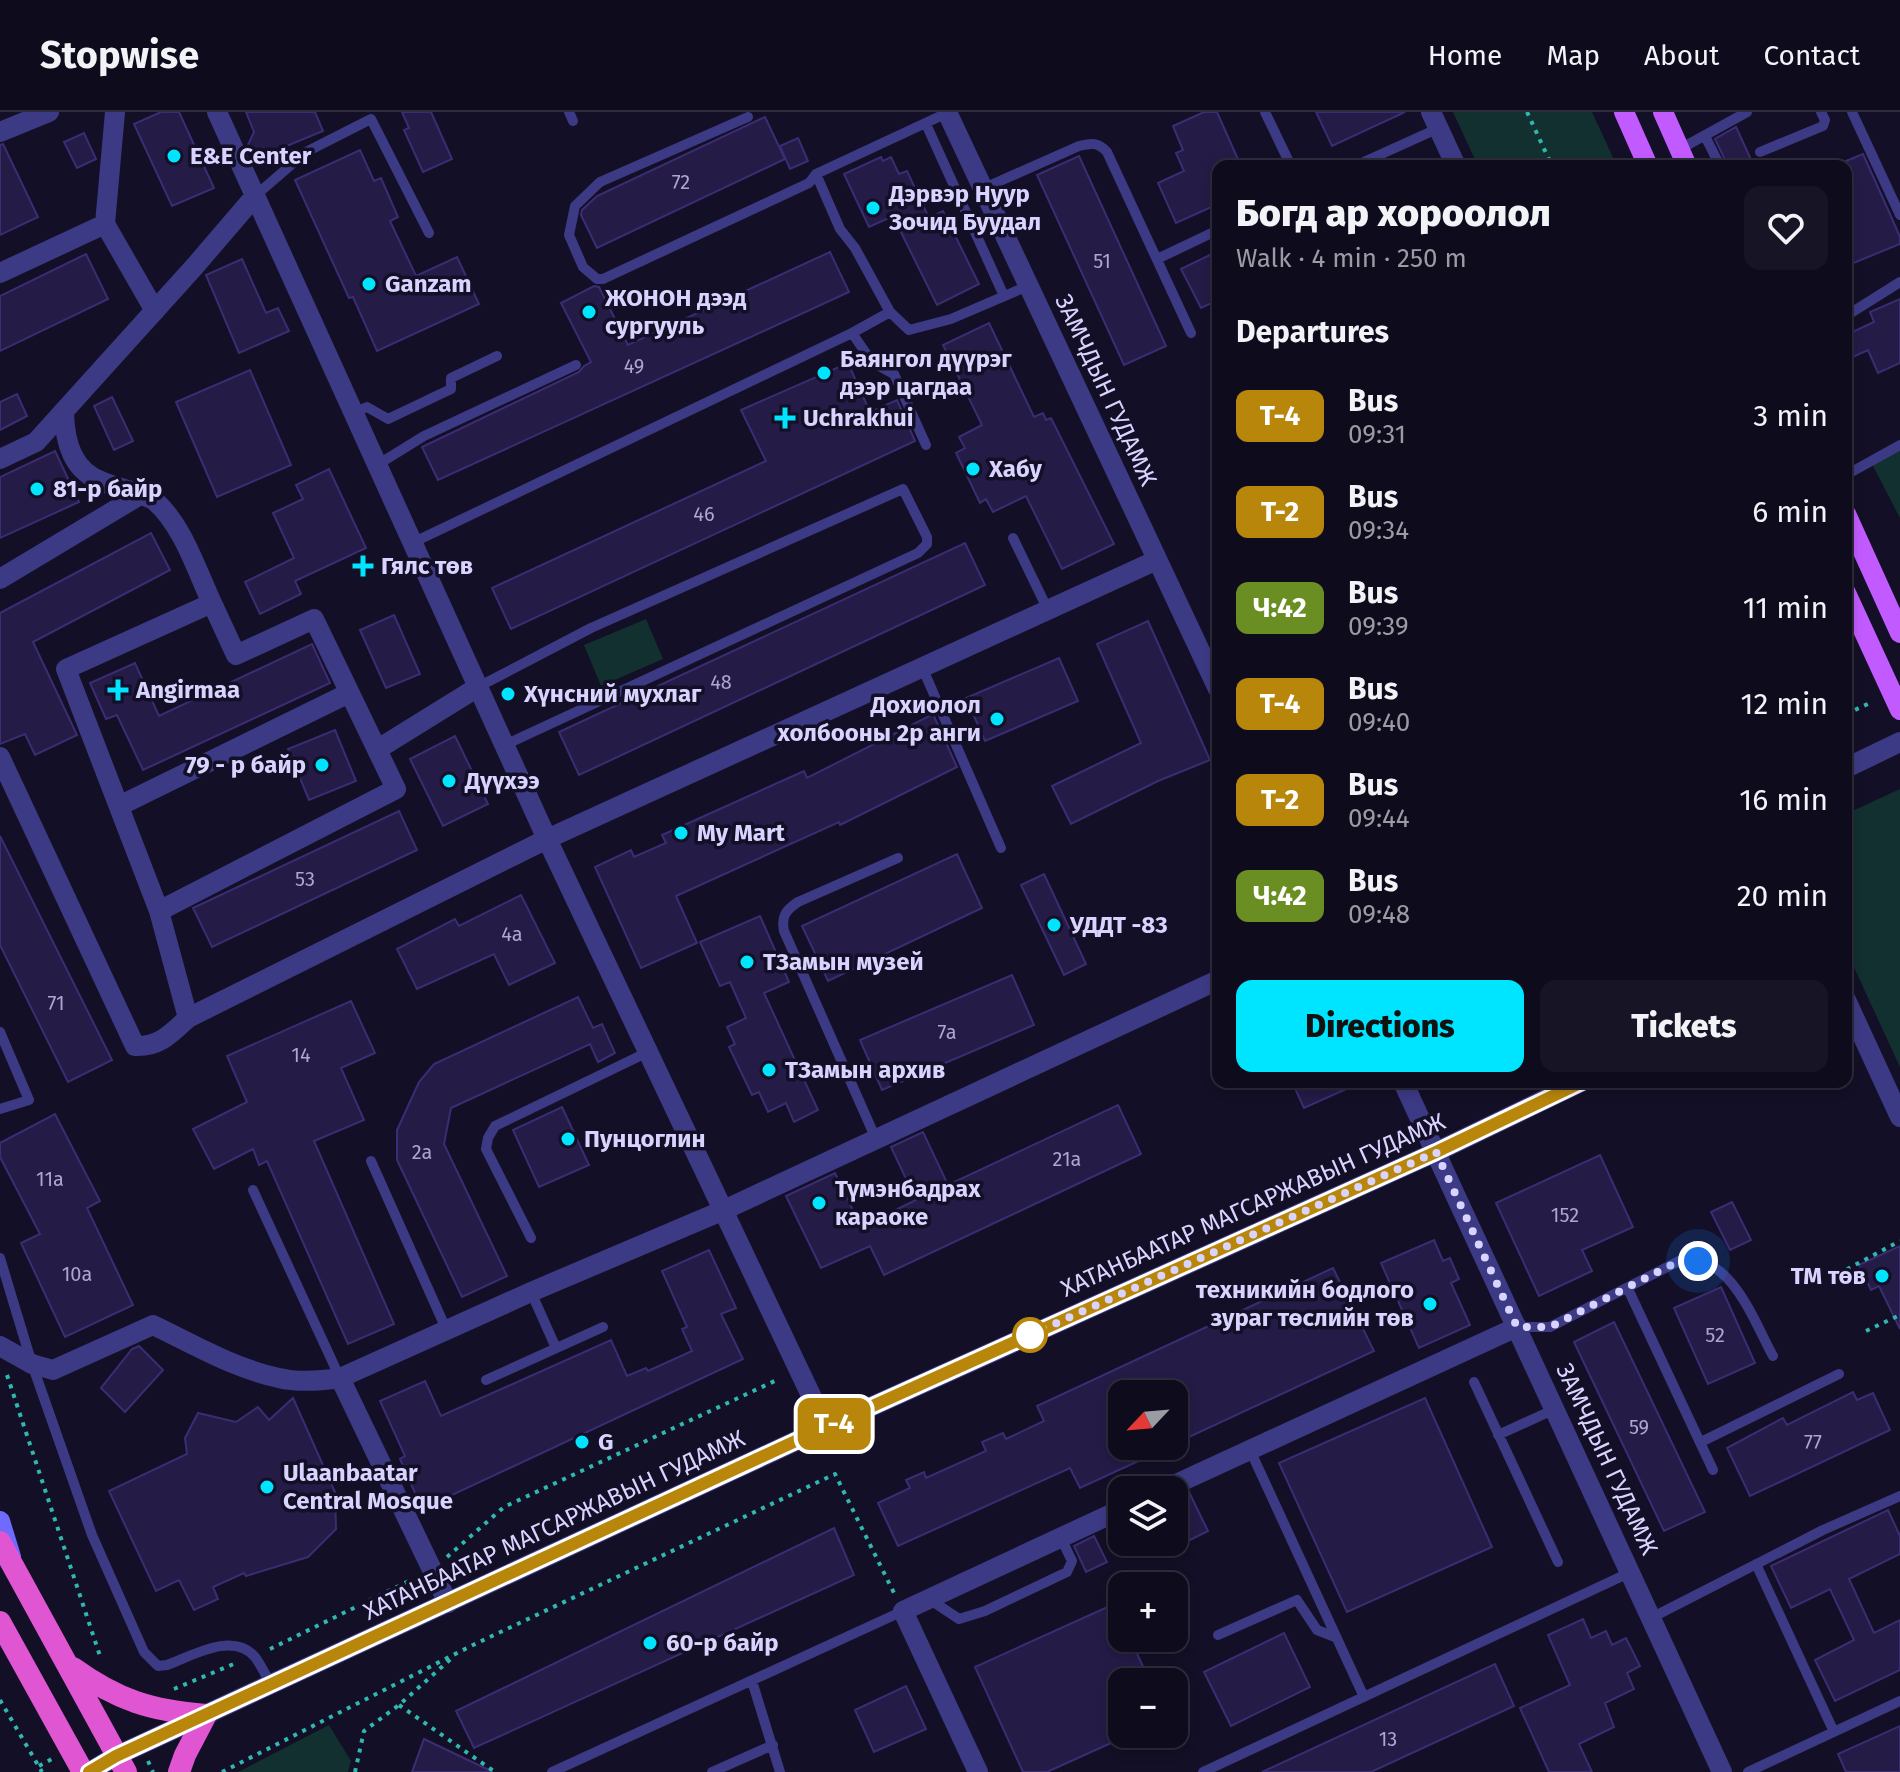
<!DOCTYPE html>
<meta charset="utf-8">
<style>
:root{--surface:#0e0b1c;--page:#171425;--text:#f1f3f6;--muted:#9b9ba3;--line:#2e2b3b;--accent:#00e5ff}
body{margin:0;font-family:"Fira Sans",sans-serif;background:var(--page);color:var(--text);height:100vh;display:flex;flex-direction:column;font-size:30px;white-space:nowrap}
*{box-sizing:border-box;margin:0}
p{font-size:26px;color:var(--muted)}
.icon{flex:none;width:44px;height:44px;fill:none;stroke:currentColor;stroke-width:2;stroke-linecap:round;stroke-linejoin:round}
.map{position:relative;flex:1;overflow:hidden}
.sheet{position:absolute;left:1212px;top:48px;width:640px;height:928px;display:flex;flex-direction:column;background:var(--surface);border-radius:16px;box-shadow:0 4px 12px #0003,0 0 0 2px var(--line)}
.sheet>*{flex:none}
.badge{padding:0 16px;border-radius:12px;font-size:28px;line-height:52px}
.needle{width:52px;rotate:244deg}
.controls{position:absolute;left:1108px;top:1268px;display:grid;gap:16px}
.controls a{display:grid;place-items:center;width:80px;height:80px;border-radius:16px;background:var(--surface);box-shadow:0 4px 12px #0003,0 0 0 2px var(--line);font-size:40px}
.you{position:absolute;width:40px;height:40px;margin:-20px;border:6px solid #fff;border-radius:50%;background:#1a73e8;box-shadow:0 0 0 12px #1a73e833}
.map>.badge{position:absolute;translate:-50% -50%;box-shadow:0 0 0 4px #fff}
h2{padding:0 24px;font-size:30px;line-height:72px}
.round{display:grid;place-items:center;flex:none;width:84px;height:84px;border-radius:16px;background:var(--page)}
.summary{display:flex;align-items:center;justify-content:space-between;height:136px;padding:0 24px}
h1{font-size:38px;font-weight:800;line-height:60px}
.cta{display:flex;gap:16px;margin-top:auto;padding:16px 24px}
.cta a{flex:1;height:92px;border-radius:16px;background:var(--accent);color:#111;font-size:32px;font-weight:800;line-height:92px;text-align:center}
.cta a+a{background:var(--page);color:var(--text)}
ul{padding:0;list-style:none}
li{display:flex;align-items:center;gap:24px;height:96px;padding:0 24px}
li div{flex:1}
li b{display:block;font-size:30px}
li em{font-style:normal}
li .badge{min-width:88px;font-weight:700;text-align:center}
header{display:flex;align-items:center;gap:48px;box-sizing:border-box;height:112px;padding:0 40px;background:var(--surface);border-bottom:2px solid var(--line)}
header strong{font-size:38px}
nav{display:flex;gap:44px;margin-inline-start:auto;font-size:28px}
.map>svg:first-child{display:block}
</style>
<header>
<strong>Stopwise</strong>
<nav><a>Home</a><a>Map</a><a>About</a><a>Contact</a></nav>
</header>
<div class="map">
<svg width="1900" height="1660" viewBox="0 0 1900 1660">
<rect width="100%" height="100%" fill="#130f26"/>
<path fill="#12302f" d="M 1453,0 L 1592,0 L 1617,54 L 1478,54 Z
M 1900,337 L 1900,406 L 1872,352 Z
M 646,507 L 663,547 L 601,574 L 584,533 Z
M 1900,677 L 1900,955 L 1846,838 L 1846,702 Z
M 329,1613 L 351,1649 L 348,1660 L 238,1660 Z"/>
<path fill="#241b47" stroke="#3b2d73" stroke-width="2" d="M 161,0 L 179,0 L 214,76 L 172,94 L 134,12 Z
M 246,0 L 315,0 L 323,19 L 277,38 L 264,41 L 247,35 L 254,20 Z
M 402,0 L 431,0 L 452,47 L 423,60 L 404,18 L 409,16 Z
M 1204,0 L 1217,0 L 1241,54 L 1218,54 L 1218,92 L 1176,111 L 1158,71 L 1184,59 L 1176,41 L 1183,38 L 1173,14 Z
M 1316,0 L 1405,0 L 1332,34 Z
M 765,5 L 785,47 L 597,136 L 581,103 L 582,98 L 597,84 Z
M 1736,15 L 1754,54 L 1728,54 L 1715,27 Z
M 84,21 L 96,47 L 77,56 L 64,30 Z
M 798,26 L 808,49 L 790,57 L 780,34 Z
M 3,32 L 38,105 L 0,123 L 0,33 Z
M 360,38 L 374,69 L 381,66 L 398,105 L 390,109 L 416,164 L 457,145 L 479,192 L 377,239 L 353,185 L 349,186 L 295,68 Z
M 1863,42 L 1890,102 L 1900,125 L 1900,132 L 1846,154 L 1846,49 Z
M 1079,44 L 1166,234 L 1124,253 L 1037,63 Z
M 881,45 L 883,49 L 891,45 L 899,62 L 907,59 L 929,106 L 943,99 L 979,172 L 937,193 L 893,104 L 869,115 L 844,62 Z
M 1218,139 L 1218,188 L 1201,196 L 1181,157 Z
M 830,140 L 849,180 L 438,368 L 422,335 L 579,260 L 584,254 L 591,250 L 561,191 L 594,174 L 599,175 L 628,233 Z
M 86,142 L 108,187 L 0,239 L 0,184 Z
M 242,147 L 266,201 L 278,196 L 289,219 L 239,241 L 206,163 Z
M 1900,187 L 1900,251 L 1878,261 L 1868,238 L 1846,248 L 1846,223 L 1874,210 L 1870,200 Z
M 989,211 L 1034,305 L 1043,301 L 1046,308 L 1051,306 L 1114,432 L 1062,457 L 1026,384 L 993,400 L 986,387 L 980,391 L 956,341 L 965,336 L 959,325 L 982,313 L 943,233 Z
M 848,251 L 870,300 L 897,288 L 915,329 L 511,517 L 492,476 L 766,349 L 741,298 Z
M 250,258 L 291,353 L 217,385 L 176,290 Z
M 17,282 L 27,304 L 0,318 L 0,290 Z
M 112,285 L 133,329 L 114,338 L 94,294 Z
M 55,339 L 79,390 L 0,426 L 0,365 Z
M 329,357 L 366,436 L 295,469 L 301,482 L 260,502 L 245,470 L 294,446 L 273,401 L 303,387 L 296,373 Z
M 151,421 L 170,458 L 33,530 L 77,623 L 35,643 L 25,622 L 0,632 L 0,501 Z
M 965,431 L 985,473 L 579,663 L 559,620 Z
M 394,503 L 420,562 L 386,576 L 360,518 Z
M 1148,509 L 1210,648 L 1158,669 L 1071,712 L 1052,674 L 1141,631 L 1097,532 Z
M 312,532 L 330,571 L 143,658 L 117,603 L 106,607 L 90,571 L 135,551 L 159,604 Z
M 1059,546 L 1078,589 L 985,629 L 966,586 Z
M 933,602 L 957,655 L 840,713 L 839,710 L 676,784 L 697,831 L 641,856 L 595,755 L 631,738 L 634,745 L 666,731 L 662,723 L 804,659 L 807,666 Z
M 335,618 L 356,669 L 309,688 L 288,637 Z
M 455,624 L 488,692 L 443,714 L 410,647 Z
M 399,699 L 417,738 L 212,835 L 193,796 Z
M 0,724 L 112,948 L 68,970 L 0,833 Z
M 957,742 L 982,796 L 828,869 L 802,814 Z
M 1044,762 L 1086,852 L 1064,863 L 1021,773 Z
M 521,783 L 555,851 L 509,873 L 494,842 L 417,877 L 397,837 L 455,807 L 459,814 Z
M 760,804 L 789,870 L 764,881 L 818,998 L 794,1010 L 786,991 L 768,1000 L 759,980 L 752,983 L 729,935 L 735,932 L 727,915 L 746,906 L 730,870 L 720,874 L 700,830 Z
M 1012,863 L 1034,913 L 882,978 L 860,928 Z
M 578,885 L 593,916 L 602,912 L 615,941 L 598,950 L 590,932 L 451,996 L 444,1032 L 507,1164 L 462,1185 L 397,1048 L 397,1018 L 419,970 L 434,952 Z
M 351,889 L 375,941 L 341,956 L 364,1008 L 314,1029 L 394,1212 L 348,1232 L 267,1049 L 259,1053 L 253,1037 L 214,1057 L 193,1017 L 247,990 L 227,944 Z
M 1292,970 L 1362,970 L 1304,996 Z
M 1118,993 L 1141,1042 L 884,1163 L 870,1134 L 821,1156 L 786,1084 L 835,1061 L 858,1109 L 873,1109 L 916,1088 L 891,1035 L 923,1020 L 948,1073 Z
M 562,995 L 589,1053 L 539,1075 L 513,1018 Z
M 55,1002 L 100,1089 L 87,1096 L 133,1193 L 65,1225 L 21,1131 L 40,1122 L 0,1045 L 0,1031 Z
M 1600,1043 L 1633,1115 L 1582,1138 L 1592,1159 L 1539,1184 L 1496,1091 Z
M 1732,1090 L 1751,1128 L 1730,1138 L 1711,1100 Z
M 1434,1128 L 1443,1149 L 1450,1146 L 1459,1167 L 1451,1171 L 1470,1213 L 1419,1236 L 1381,1151 Z
M 1900,1134 L 1900,1217 L 1879,1174 L 1871,1178 L 1859,1153 Z
M 709,1138 L 736,1196 L 721,1202 L 743,1247 L 422,1397 L 400,1347 L 405,1344 L 380,1289 L 425,1269 L 441,1304 L 611,1228 L 627,1264 L 646,1256 L 648,1259 L 692,1239 L 682,1217 L 687,1215 L 662,1159 Z
M 1333,1156 L 1374,1239 L 1174,1332 L 1174,1282 L 1122,1282 L 1122,1334 L 1171,1334 L 1080,1376 L 1070,1356 L 898,1434 L 878,1391 L 910,1376 L 906,1368 L 924,1360 L 926,1366 L 986,1339 L 982,1330 L 1003,1321 L 1006,1327 L 1044,1309 L 1037,1294 Z
M 1721,1175 L 1755,1251 L 1708,1272 L 1674,1196 Z
M 1614,1210 L 1705,1400 L 1664,1419 L 1574,1230 Z
M 139,1234 L 163,1258 L 125,1300 L 101,1276 L 132,1237 Z
M 1853,1280 L 1857,1288 L 1873,1281 L 1890,1318 L 1750,1384 L 1727,1336 L 1783,1306 L 1787,1313 Z
M 293,1286 L 335,1380 L 336,1417 L 308,1445 L 246,1464 L 244,1461 L 213,1475 L 218,1487 L 194,1498 L 179,1468 L 156,1479 L 109,1379 L 187,1342 L 185,1326 L 198,1301 L 236,1310 L 258,1295 L 269,1308 Z
M 1425,1286 L 1492,1435 L 1347,1500 L 1279,1351 Z
M 1189,1380 L 1208,1419 L 1174,1436 L 1174,1387 Z
M 1888,1398 L 1900,1424 L 1900,1442 L 1849,1467 L 1874,1521 L 1900,1508 L 1900,1558 L 1835,1589 L 1815,1548 L 1854,1528 L 1830,1477 L 1791,1496 L 1771,1454 Z
M 834,1416 L 854,1463 L 474,1636 L 456,1599 Z
M 1094,1424 L 1107,1450 L 1086,1460 L 1074,1434 Z
M 1114,1492 L 1122,1509 L 1122,1526 L 1130,1526 L 1150,1570 L 1122,1570 L 1122,1626 L 1047,1660 L 1023,1660 L 975,1555 Z
M 1583,1507 L 1591,1526 L 1606,1519 L 1612,1533 L 1626,1526 L 1640,1554 L 1627,1561 L 1634,1577 L 1605,1591 L 1614,1615 L 1579,1632 L 1592,1660 L 1549,1660 L 1520,1596 L 1570,1573 L 1548,1523 Z
M 1284,1521 L 1310,1575 L 1231,1614 L 1204,1560 Z
M 1495,1552 L 1514,1594 L 1371,1660 L 1262,1660 Z
M 906,1574 L 926,1617 L 874,1640 L 855,1598 Z
M 1900,1614 L 1900,1660 L 1846,1660 L 1838,1642 Z
M 424,1627 L 493,1660 L 412,1660 Z"/>
<g fill="none" stroke-linecap="round" stroke-linejoin="round">
<path stroke="#2fb8b0" stroke-width="4" stroke-dasharray="4 6" stroke-linecap="butt" d="M 1527,0 L 1552,54
M 1846,602 L 1872,590
M 1838,1162 L 1900,1129
M 1866,1219 L 1900,1203
M 7,1263 L 101,1547
M 447,1445 L 504,1395 L 779,1267
M 270,1537 L 413,1467
M 174,1577 L 236,1551
M 0,1588 L 42,1660
M 399,1593 L 495,1660
M 148,1649 L 153,1660
M 39,1654 L 52,1647
M 222,1660 L 473,1533 L 835,1362 L 895,1483
M 355,1660 L 364,1619 L 399,1593 L 453,1545"/>
<path stroke="#3d3a85" stroke-width="10" d="M 569,0 L 573,9
M 1265,0 L 1291,54
M 1852,0 L 1900,103
M 748,5 L 600,70 L 575,94 L 569,123 L 583,155 L 597,167 L 603,167 L 809,71 L 816,62
M 926,12 L 1004,184
M 1705,24 L 1720,54
M 1680,37 L 1747,0
M 1760,40 L 1823,14 L 1825,8 L 1821,0
M 1355,54 L 1439,16
M 982,77 L 1079,34 C 1092,31 1098,30 1107,40 L 1191,221
M 255,84 L 306,40 L 371,7 L 429,121
M 1157,147 L 1218,118
M 890,200 L 909,218 L 951,207 L 1028,174
M 1846,204 L 1900,170
M 353,301 L 367,295 L 388,307 L 451,277 L 451,266 L 497,244
M 926,333 L 894,262 L 872,250 L 852,221 L 890,200 L 855,136 L 840,117 L 816,62 L 947,1
M 377,353 L 424,324 L 576,253
M 1846,363 L 1900,333
M 1013,426 L 1048,498
M 412,431 L 852,221
M 922,555 L 1001,736
M 478,575 L 591,516 L 903,377 L 927,425 L 927,432 L 918,441 L 505,633
M 0,920 L 29,988 L 0,997
M 876,1027 L 784,819 C 781,804 786,798 798,790 L 898,746
M 371,1049 L 447,1219
M 253,1078 L 340,1266
M 531,1126 L 486,1037 L 488,1026 L 495,1014 L 648,940
M 0,1146 L 32,1252 L 92,1423 L 144,1540 L 158,1554 L 167,1553 C 192,1544 233,1519 255,1545 C 261,1553 266,1564 271,1572
M 1628,1177 L 1713,1358
M 531,1180 L 556,1236
M 1517,1215 L 1550,1215 L 1681,1148 C 1731,1141 1753,1208 1773,1244
M 486,1268 L 603,1215
M 1474,1270 L 1558,1450
M 1498,1323 L 1555,1297
M 1701,1330 L 1839,1262
M 1250,1338 L 1364,1585
M 1756,1452 L 1834,1620
M 929,1487 L 959,1507 L 985,1499 L 1067,1460 L 1072,1449 L 1061,1426
M 1651,1506 L 1823,1418 L 1900,1384
M 1218,1523 L 1297,1488 L 1317,1518 L 1335,1525
M 752,1569 L 780,1660
M 552,1660 L 903,1499
M 712,1660 L 773,1633
M 1203,1660 L 1631,1460
M 1748,1660 L 1900,1589"/>
<path stroke="#3d3a85" stroke-width="20" d="M 217,0 L 547,727 L 826,1315
M 0,20 L 49,0
M 105,112 L 155,199
M 0,161 L 105,112 L 115,0
M 64,301 C 65,330 72,359 103,370 C 115,375 126,376 138,382 C 143,384 150,385 155,389 C 183,414 196,457 212,491
M 0,347 L 36,330 L 195,154 L 255,84
M 0,467 L 140,383
M 378,637 L 478,575
M 0,645 L 135,934 C 159,935 171,922 188,906
M 119,694 L 349,581
M 159,799 L 396,677 L 314,507 L 236,543 L 212,491 L 66,557 L 159,799 L 188,906 L 547,727 L 1157,448
M 0,1234 L 32,1252 L 53,1258 L 153,1213 C 193,1232 235,1257 279,1266 C 299,1271 320,1269 340,1266 L 531,1180 L 724,1098 L 1218,868
M 340,1266 L 448,1491
M 1163,1378 L 1517,1215
M 978,1660 L 903,1499 L 1122,1397"/>
<path stroke="#3d3a85" stroke-width="20" d="M 947,0 L 1218,577
M 1431,0 L 1456,54
M 1846,656 L 1900,630
M 1846,888 L 1900,1005
M 1403,970 L 1722,1660
M 89,1660 L 116,1644 L 826,1315 L 1436,1040 L 1581,970"/>
<path stroke="#6f6bff" stroke-width="20" d="M 0,1409 L 11,1445"/>
<path stroke="#c25bff" stroke-width="20" d="M 1624,0 L 1648,54
M 1663,0 L 1687,54
M 1846,402 L 1900,521
M 1846,481 L 1900,598"/>
<path stroke="#e055d1" stroke-width="22" d="M 0,1430 L 126,1660
M 0,1510 L 83,1660
M 73,1556 C 117,1588 152,1599 206,1603 L 185,1643 L 179,1660"/>
</g>
<g fill="none" stroke-linecap="round" stroke-linejoin="round">
<defs>
<path id="line" d="M 89,1660 L 116,1644 L 826,1315 L 1436,1040 L 1582,970"/>
</defs>
<use href="#line" stroke="#fff" stroke-width="18"/>
<use href="#line" stroke="#b8860b" stroke-width="12"/>
<path stroke="#d9d4ff" stroke-width="8" stroke-dasharray="0 14.4" d="M 1030,1223 L 1436,1040 L 1517,1215 L 1550,1215 L 1681,1148 L 1698,1149"/>
</g>
<g fill="#00e5ff" stroke="#130f26" stroke-width="3">
<circle cx="174" cy="44" r="8"/>
<circle cx="873" cy="96" r="8"/>
<circle cx="369" cy="172" r="8"/>
<circle cx="589" cy="200" r="8"/>
<circle cx="824" cy="261" r="8"/>
<path d="M781 294h8v8h8v8h-8v8h-8v-8h-8v-8h8z"/>
<circle cx="973" cy="357" r="8"/>
<circle cx="37" cy="377" r="8"/>
<path d="M359 442h8v8h8v8h-8v8h-8v-8h-8v-8h8z"/>
<path d="M114 566h8v8h8v8h-8v8h-8v-8h-8v-8h8z"/>
<circle cx="508" cy="582" r="8"/>
<circle cx="997" cy="607" r="8"/>
<circle cx="322" cy="653" r="8"/>
<circle cx="449" cy="669" r="8"/>
<circle cx="681" cy="721" r="8"/>
<circle cx="1054" cy="813" r="8"/>
<circle cx="747" cy="850" r="8"/>
<circle cx="769" cy="958" r="8"/>
<circle cx="568" cy="1027" r="8"/>
<circle cx="819" cy="1091" r="8"/>
<circle cx="1882" cy="1164" r="8"/>
<circle cx="1430" cy="1192" r="8"/>
<circle cx="582" cy="1330" r="8"/>
<circle cx="267" cy="1375" r="8"/>
<circle cx="650" cy="1531" r="8"/>
</g>
<circle fill="#fff" stroke="#b8860b" stroke-width="4" cx="1030" cy="1223" r="16"/>
<g text-anchor="middle" dominant-baseline="central" stroke-width="7" stroke-linejoin="round" paint-order="stroke">
<g font-size="20" fill="#aca6d1">
<text x="681" y="70">72</text>
<text x="1102" y="149">51</text>
<text x="634" y="254">49</text>
<text x="704" y="402">46</text>
<text x="721" y="570">48</text>
<text x="305" y="767">53</text>
<text x="512" y="822">4a</text>
<text x="56" y="891">71</text>
<text x="947" y="920">7а</text>
<text x="301" y="943">14</text>
<text x="422" y="1040">2а</text>
<text x="1067" y="1047">21а</text>
<text x="50" y="1067">11а</text>
<text x="1565" y="1103">152</text>
<text x="77" y="1162">10а</text>
<text x="1715" y="1223">52</text>
<text x="1639" y="1315">59</text>
<text x="1813" y="1330">77</text>
<text x="1388" y="1627">13</text>
</g>
<g font-size="24" font-weight="bold" fill="#d9d4ff" stroke="#130f26" text-anchor="start">
<text x="190" y="44">E&amp;E Center</text>
<text x="889" y="82">Дэрвэр Нуур<tspan x="889" dy="28">Зочид Буудал</tspan></text>
<text x="385" y="172">Ganzam</text>
<text x="605" y="186">ЖОНОН дээд<tspan x="605" dy="28">сургууль</tspan></text>
<text x="840" y="247">Баянгол дүүрэг<tspan x="840" dy="28">дээр цагдаа</tspan></text>
<text x="803" y="306">Uchrakhui</text>
<text x="989" y="357">Хабу</text>
<text x="53" y="377">81-р байр</text>
<text x="381" y="454">Гялс төв</text>
<text x="136" y="578">Angirmaa</text>
<text x="524" y="582">Хүнсний мухлаг</text>
<text x="981" y="593" text-anchor="end">Дохиолол<tspan x="981" dy="28">холбооны 2р анги</tspan></text>
<text x="306" y="653" text-anchor="end">79 - р байр</text>
<text x="465" y="669">Дүүхээ</text>
<text x="697" y="721">My Mart</text>
<text x="1070" y="813">УДДТ -83</text>
<text x="763" y="850">ТЗамын музей</text>
<text x="785" y="958">ТЗамын архив</text>
<text x="584" y="1027">Пунцоглин</text>
<text x="835" y="1077">Түмэнбадрах<tspan x="835" dy="28">караоке</tspan></text>
<text x="1866" y="1164" text-anchor="end">TM төв</text>
<text x="1414" y="1178" text-anchor="end">техникийн бодлого<tspan x="1414" dy="28">зураг төслийн төв</tspan></text>
<text x="598" y="1330">G</text>
<text x="283" y="1361">Ulaanbaatar<tspan x="283" dy="28">Central Mosque</tspan></text>
<text x="666" y="1531">60-р байр</text>
</g>
<g font-size="24" fill="#d9d4ff" stroke="#130f26">
<text transform="translate(1106 278) rotate(65)">ЗАМЧДЫН ГУДАМЖ</text>
<text transform="translate(1253 1093) rotate(-24)">ХАТАНБААТАР МАГСАРЖАВЫН ГУДАМЖ</text>
<text transform="translate(1607 1347) rotate(65)">ЗАМЧДЫН ГУДАМЖ</text>
<text transform="translate(554 1413) rotate(-25)">ХАТАНБААТАР МАГСАРЖАВЫН ГУДАМЖ</text>
</g>
</g>
</svg>
<div class="controls">
<a><svg class="needle" viewBox="-14 -14 28 28"><path d="M0-13l5 13h-10z" fill="#e53935"/><path d="M0 13l5-13h-10z" fill="#9b9ba3"/></svg></a>
<a><svg class="icon" aria-label="layers" viewBox="0 0 24 24"><path d="M12 4l9 5-9 5-9-5zM3 14l9 5 9-5"/></svg></a>
<a>+</a>
<a>−</a>
</div>
<div class="you" style="left:1698px;top:1149px"></div>
<b class="badge" style="left:834px;top:1312px;background:#b8860b;color:#fff">Т-4</b>
<section class="sheet">
<div class="summary"><div><h1>Богд ар хороолол</h1><p>Walk · 4 min · 250 m</p></div><a class="round"><svg class="icon" aria-label="heart" viewBox="0 0 24 24"><path d="M12 20l-8-8c-3-5 5-10 8-4 3-6 11-1 8 4z"/></svg></a></div>
<h2>Departures</h2>
<ul>
<li><span class="badge" style="background:#b8860b;color:#fff">Т-4</span><div><b>Bus</b><p>09:31</p></div><em>3 min</em></li>
<li><span class="badge" style="background:#b8860b;color:#fff">Т-2</span><div><b>Bus</b><p>09:34</p></div><em>6 min</em></li>
<li><span class="badge" style="background:#6b8e23;color:#fff">Ч:42</span><div><b>Bus</b><p>09:39</p></div><em>11 min</em></li>
<li><span class="badge" style="background:#b8860b;color:#fff">Т-4</span><div><b>Bus</b><p>09:40</p></div><em>12 min</em></li>
<li><span class="badge" style="background:#b8860b;color:#fff">Т-2</span><div><b>Bus</b><p>09:44</p></div><em>16 min</em></li>
<li><span class="badge" style="background:#6b8e23;color:#fff">Ч:42</span><div><b>Bus</b><p>09:48</p></div><em>20 min</em></li>
</ul>
<div class="cta"><a>Directions</a><a>Tickets</a></div>
</section>
</div>
